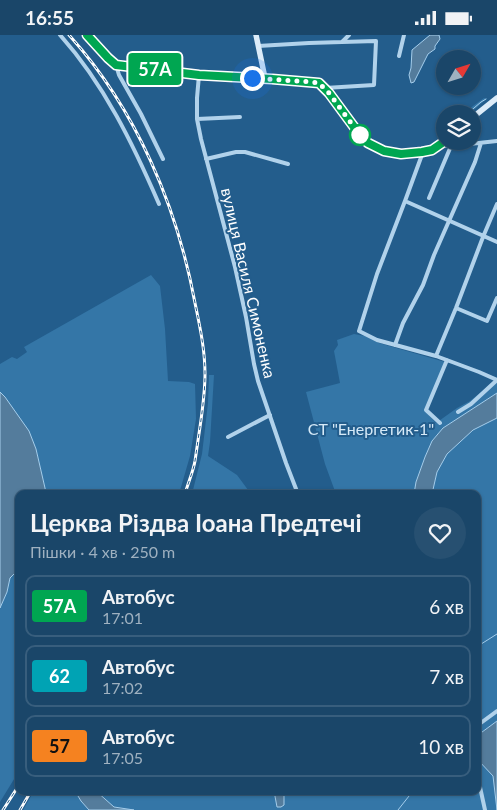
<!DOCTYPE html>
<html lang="uk">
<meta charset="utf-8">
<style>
:root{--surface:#1a4669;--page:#275071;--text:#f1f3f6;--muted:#9fb1c0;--line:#385e7d}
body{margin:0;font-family:Lato,sans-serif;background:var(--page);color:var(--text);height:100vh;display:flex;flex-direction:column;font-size:19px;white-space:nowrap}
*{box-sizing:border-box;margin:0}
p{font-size:16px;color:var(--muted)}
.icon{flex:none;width:28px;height:28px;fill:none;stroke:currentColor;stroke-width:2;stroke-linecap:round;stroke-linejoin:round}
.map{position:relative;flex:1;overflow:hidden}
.drawer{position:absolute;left:15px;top:455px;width:466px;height:305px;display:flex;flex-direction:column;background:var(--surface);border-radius:10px;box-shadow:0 1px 4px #0004,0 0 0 1px var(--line)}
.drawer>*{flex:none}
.badge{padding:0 10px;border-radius:4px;font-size:18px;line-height:32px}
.needle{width:32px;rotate:51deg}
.controls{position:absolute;left:436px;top:15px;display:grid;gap:10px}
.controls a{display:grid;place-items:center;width:45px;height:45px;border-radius:50%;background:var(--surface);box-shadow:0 1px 4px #0004,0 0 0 1px var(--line);font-size:25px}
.you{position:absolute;width:25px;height:25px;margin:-12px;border:4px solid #fff;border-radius:50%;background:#1a73e8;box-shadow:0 0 0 8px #1a73e833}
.map>.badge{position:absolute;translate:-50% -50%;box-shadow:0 0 0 2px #fff}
.round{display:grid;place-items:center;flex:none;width:52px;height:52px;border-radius:26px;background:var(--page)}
.head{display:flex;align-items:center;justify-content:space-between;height:85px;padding:0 15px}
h1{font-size:24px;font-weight:700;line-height:38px}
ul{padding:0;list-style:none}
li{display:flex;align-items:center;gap:15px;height:62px;margin:0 10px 8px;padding:0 5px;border:2px solid var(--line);border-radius:10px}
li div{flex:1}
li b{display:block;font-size:19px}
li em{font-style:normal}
li .badge{min-width:55px;font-weight:700;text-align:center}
.status{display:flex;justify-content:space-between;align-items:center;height:35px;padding:0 25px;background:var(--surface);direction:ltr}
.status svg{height:14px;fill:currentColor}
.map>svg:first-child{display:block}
</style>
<div class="status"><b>16:55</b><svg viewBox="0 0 49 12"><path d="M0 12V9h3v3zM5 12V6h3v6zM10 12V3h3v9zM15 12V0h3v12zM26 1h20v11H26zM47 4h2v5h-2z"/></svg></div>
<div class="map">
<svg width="497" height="775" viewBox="0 0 497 775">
<rect width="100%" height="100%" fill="#235d8c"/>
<path fill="#3476a7" d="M 484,63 L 487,64 L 483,67 L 469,79 L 462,79 Z
M 151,240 L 160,251 L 165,294 L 168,346 L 189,347 L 195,349 L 196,384 L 190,421 L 179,459 L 46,459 L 45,453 L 36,414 L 5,362 L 0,357 L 0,329 L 12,322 L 17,324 L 27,317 L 24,312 Z
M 354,299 L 365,301 L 379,308 L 445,327 L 425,376 L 436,388 L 457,373 L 470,366 L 497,344 L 497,358 L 443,393 L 432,406 L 425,422 L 416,447 L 414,459 L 336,459 L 325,429 L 306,357 L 340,348 L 334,316 L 338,310 L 337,305 Z
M 209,340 L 214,340 L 210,407 L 208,421 L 237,440 L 251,459 L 192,459 L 202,419 L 208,368 Z
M 497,383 L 497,686 L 478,700 L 478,459 L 432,459 L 437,437 L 447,419 L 473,395 Z
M 19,534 L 19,736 L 0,767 L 0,573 L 7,557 L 10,543 Z
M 478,725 L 493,741 L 497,775 L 134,775 L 114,772 L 96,756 L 274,756 L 277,772 L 284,770 L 284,756 L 478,756 Z
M 34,756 L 75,756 L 81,766 L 89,775 L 23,775 Z"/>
<path fill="#547c9c" stroke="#a5ceec" d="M 430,0 L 439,0 L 440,4 L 435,11 L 435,14 L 428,19 L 414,47 L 411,48 L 409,40 L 411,33 L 412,15 Z
M 0,357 L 5,362 L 29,396 L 36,414 L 45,453 L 46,459 L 19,459 L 19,534 L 10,543 L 7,557 L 0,573 Z
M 497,358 L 497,383 L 473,395 L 447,419 L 437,437 L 432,459 L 414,459 L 416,447 L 425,422 L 432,406 L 443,393 Z
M 497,686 L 497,775 L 493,741 L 478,725 L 478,700 Z
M 75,756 L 96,756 L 114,772 L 134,775 L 89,775 L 81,766 Z
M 274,756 L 284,756 L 284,770 L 281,772 L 277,772 Z"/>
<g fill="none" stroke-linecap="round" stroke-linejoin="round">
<path stroke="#a5ceec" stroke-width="1" d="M 467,79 L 481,67 L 486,64
M 478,611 L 497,599
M 398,775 L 413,756"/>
<path stroke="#b1d2eb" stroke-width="4" d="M 60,0 C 104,49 133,109 159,169
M 258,11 L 309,8 L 342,7 L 349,0
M 399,21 L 404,0
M 116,30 L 119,40 L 141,79 L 163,124
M 199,40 L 197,63 L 197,84 L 201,104 L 235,232 L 246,282 L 254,329 L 258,346 L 286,428 L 298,459
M 325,53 L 374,50 L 376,6 L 342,7
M 197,84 L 240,82
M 441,110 L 451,111 L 497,106
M 423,117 L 405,166 L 377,239 L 359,296 L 377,305 L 436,321 L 479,337 L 497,345
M 206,124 L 236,117 L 245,117 L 288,129
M 429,163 L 451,111
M 405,166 L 497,207
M 456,273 L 487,286 L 497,263
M 395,310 L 403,288 L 423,250 L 434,220 L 475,127 L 481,108
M 436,321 L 456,273 L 483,202 L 497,169
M 458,377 L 471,369 L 497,345
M 440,388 L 426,375 L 447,325
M 228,402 L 270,380
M 478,690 L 497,676
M 478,743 L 485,775"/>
<path stroke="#dcecf9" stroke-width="5.5" d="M 87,0 L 108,23 L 116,30 L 199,40 L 272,44 L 319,49 L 329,58 L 360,100 L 368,108 L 385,116 L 401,119 L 423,117 L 432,115 L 445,106
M 256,0 L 265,43
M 472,83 L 497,63"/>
<defs>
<path id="rail" d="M 69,0 C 136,74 177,171 195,268 C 200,292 205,315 205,339 C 205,354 203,370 201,385 C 199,398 197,412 195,426 C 193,437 188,448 185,459
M 3,775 L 19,750
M 20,775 L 31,756"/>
</defs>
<use href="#rail" stroke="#fff" stroke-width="3"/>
<use href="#rail" stroke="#235d8c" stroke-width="1" stroke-dasharray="4" stroke-linecap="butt"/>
</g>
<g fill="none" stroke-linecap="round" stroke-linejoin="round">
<defs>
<path id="line" d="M 87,0 L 108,23 L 116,30 L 199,40 L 272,44 L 319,48 L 329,58 L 360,100 L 368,108 L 384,116 L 401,119 L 422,117 L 432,115 L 445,106"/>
</defs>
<use href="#line" stroke="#fff" stroke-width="11"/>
<use href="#line" stroke="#00a651" stroke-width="8"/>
<path stroke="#fff" stroke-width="5" stroke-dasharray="0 9" d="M 252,43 L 312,47 L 319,48 L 329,58 L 360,100"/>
</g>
<circle fill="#fff" stroke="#00a651" stroke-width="2.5" cx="360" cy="100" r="10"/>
<g text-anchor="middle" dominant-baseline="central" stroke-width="4" stroke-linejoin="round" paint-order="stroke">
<g font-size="16" fill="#fff" stroke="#235d8c">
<text transform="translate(249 248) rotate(77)">вулиця Василя Симоненка</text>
</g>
<g font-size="16" fill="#d6eaf8" stroke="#235d8c">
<text x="371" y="393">СТ "Енергетик-1"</text>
</g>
</g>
</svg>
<div class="controls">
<a><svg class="needle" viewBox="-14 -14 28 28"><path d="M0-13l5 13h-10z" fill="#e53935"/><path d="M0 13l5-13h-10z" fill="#9fb1c0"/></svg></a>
<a><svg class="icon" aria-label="layers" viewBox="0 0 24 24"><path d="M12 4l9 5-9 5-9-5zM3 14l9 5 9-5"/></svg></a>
</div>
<div class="you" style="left:252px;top:43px"></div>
<b class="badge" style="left:155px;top:34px;background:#00a651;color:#fff">57А</b>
<section class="drawer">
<div class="head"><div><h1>Церква Різдва Іоана Предтечі</h1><p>Пішки · 4 хв · 250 m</p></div><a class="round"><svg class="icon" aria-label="heart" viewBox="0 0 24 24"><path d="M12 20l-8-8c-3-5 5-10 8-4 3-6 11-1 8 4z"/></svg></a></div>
<ul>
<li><span class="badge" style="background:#00a651;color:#fff">57А</span><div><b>Автобус</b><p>17:01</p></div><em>6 хв</em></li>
<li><span class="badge" style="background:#00a3b4;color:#fff">62</span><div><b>Автобус</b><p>17:02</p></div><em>7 хв</em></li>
<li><span class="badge" style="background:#f58220;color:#111">57</span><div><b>Автобус</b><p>17:05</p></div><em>10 хв</em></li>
</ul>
</section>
</div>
